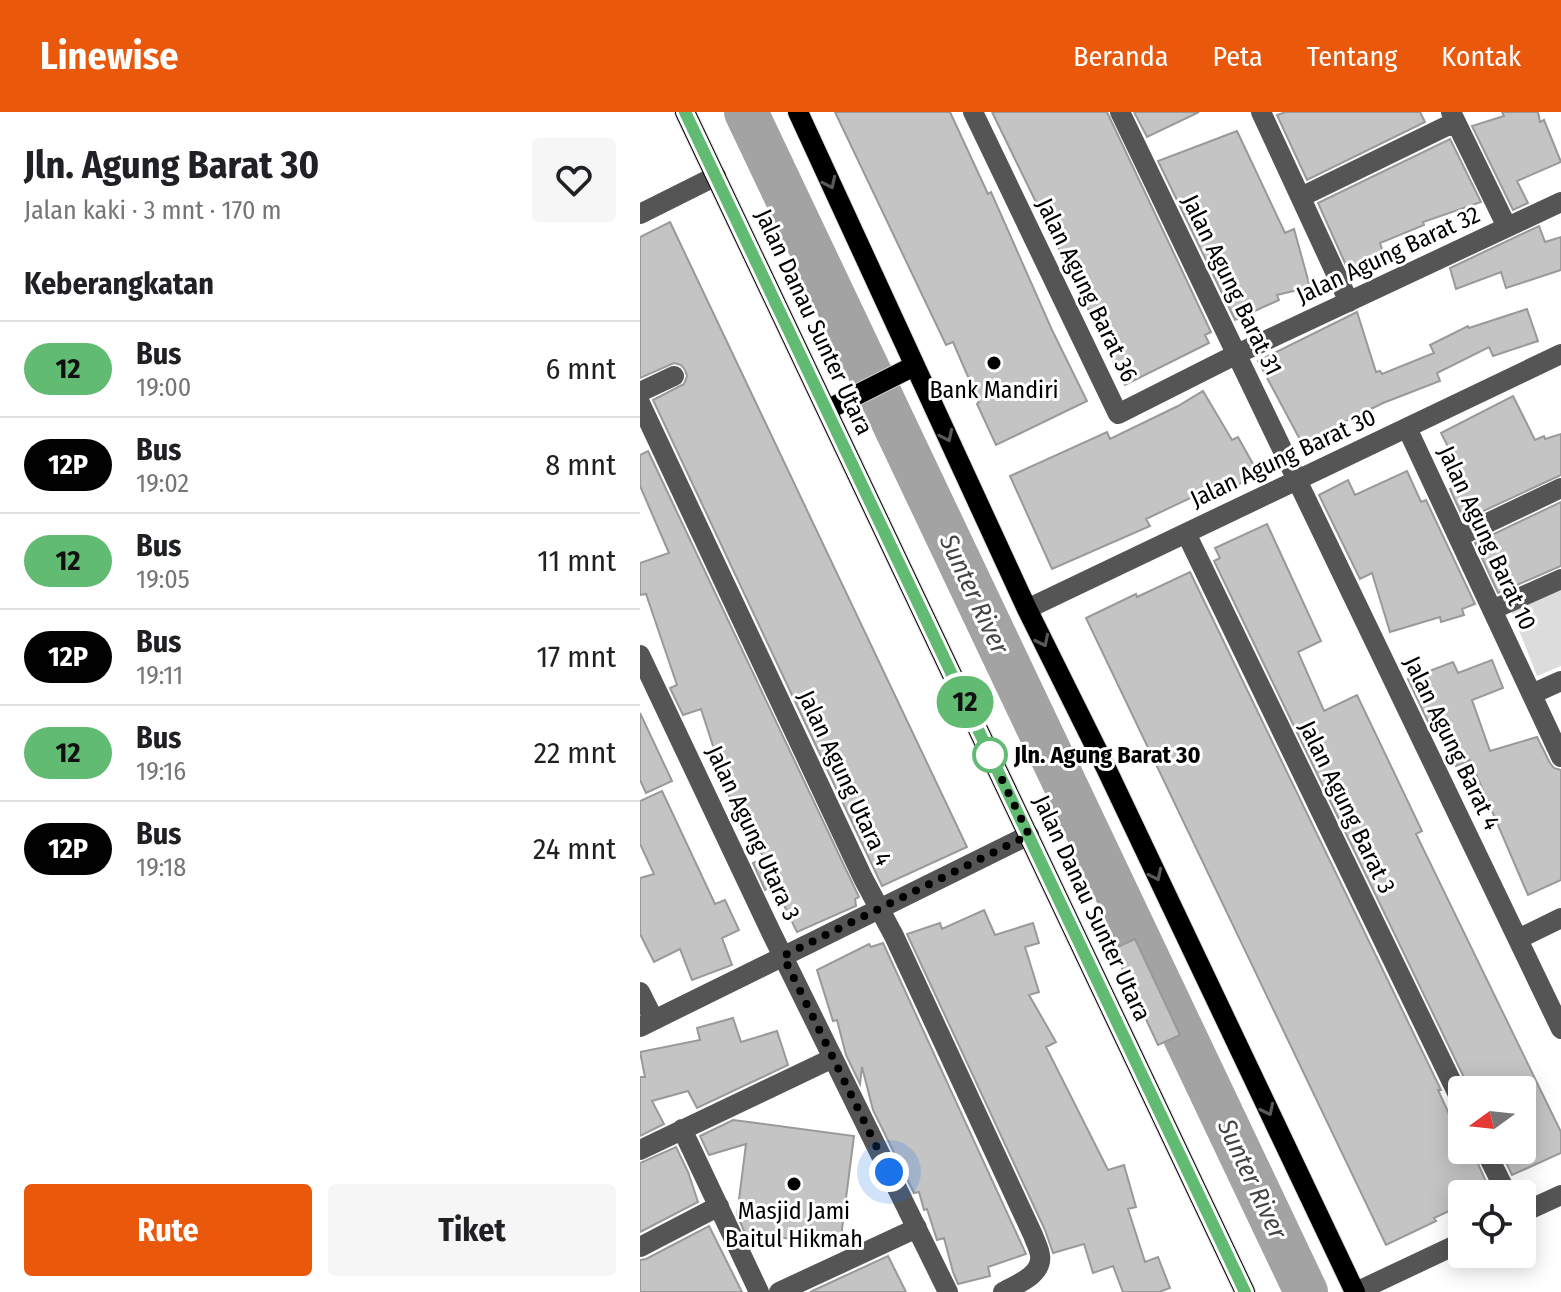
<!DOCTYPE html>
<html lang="id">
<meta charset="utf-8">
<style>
:root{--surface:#fff;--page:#f6f6f6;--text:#202124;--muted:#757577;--line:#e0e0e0;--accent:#ea580c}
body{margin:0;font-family:"Fira Sans Condensed",sans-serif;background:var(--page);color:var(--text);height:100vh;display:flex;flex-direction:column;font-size:30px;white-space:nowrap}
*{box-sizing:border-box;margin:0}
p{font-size:26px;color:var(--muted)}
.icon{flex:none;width:44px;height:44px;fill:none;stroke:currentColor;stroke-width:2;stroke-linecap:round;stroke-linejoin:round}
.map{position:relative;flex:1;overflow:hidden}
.details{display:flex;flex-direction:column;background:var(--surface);width:640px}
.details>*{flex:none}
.badge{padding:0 16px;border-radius:26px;font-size:28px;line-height:52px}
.needle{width:52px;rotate:255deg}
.tools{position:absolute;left:808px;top:964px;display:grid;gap:16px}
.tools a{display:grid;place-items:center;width:88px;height:88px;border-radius:8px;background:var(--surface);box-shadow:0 4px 20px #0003;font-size:40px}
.you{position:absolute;width:40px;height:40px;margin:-20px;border:6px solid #fff;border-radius:50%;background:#1a73e8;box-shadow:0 0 0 12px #1a73e833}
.map>.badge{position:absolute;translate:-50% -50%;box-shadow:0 0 0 4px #fff}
h2{padding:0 24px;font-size:30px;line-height:72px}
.round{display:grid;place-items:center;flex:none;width:84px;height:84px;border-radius:8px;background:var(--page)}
.summary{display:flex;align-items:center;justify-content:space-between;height:136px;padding:0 24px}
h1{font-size:38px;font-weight:700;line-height:60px}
.primary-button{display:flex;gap:16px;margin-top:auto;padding:16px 24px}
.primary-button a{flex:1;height:92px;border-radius:8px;background:var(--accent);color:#fff;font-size:32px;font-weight:700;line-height:92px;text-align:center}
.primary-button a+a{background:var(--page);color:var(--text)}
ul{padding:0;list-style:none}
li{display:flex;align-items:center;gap:24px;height:96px;padding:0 24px;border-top:2px solid var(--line)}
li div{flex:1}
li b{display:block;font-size:30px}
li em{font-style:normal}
li .badge{min-width:88px;font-weight:700;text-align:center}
header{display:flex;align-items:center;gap:48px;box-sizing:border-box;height:112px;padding:0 40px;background:var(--accent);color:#fff}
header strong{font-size:38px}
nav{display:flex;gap:44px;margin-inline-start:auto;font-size:28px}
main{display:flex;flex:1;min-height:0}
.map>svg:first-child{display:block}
</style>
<header>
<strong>Linewise</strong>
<nav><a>Beranda</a><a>Peta</a><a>Tentang</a><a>Kontak</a></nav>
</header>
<main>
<section class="details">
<div class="summary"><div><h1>Jln. Agung Barat 30</h1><p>Jalan kaki · 3 mnt · 170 m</p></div><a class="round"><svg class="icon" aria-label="heart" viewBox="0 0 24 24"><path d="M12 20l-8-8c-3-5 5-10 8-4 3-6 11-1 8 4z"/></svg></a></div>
<h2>Keberangkatan</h2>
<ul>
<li><span class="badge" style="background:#62bb72;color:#111">12</span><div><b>Bus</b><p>19:00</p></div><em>6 mnt</em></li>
<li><span class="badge" style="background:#010101;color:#fff">12P</span><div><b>Bus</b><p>19:02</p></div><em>8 mnt</em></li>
<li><span class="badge" style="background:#62bb72;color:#111">12</span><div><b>Bus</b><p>19:05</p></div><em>11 mnt</em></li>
<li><span class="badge" style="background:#010101;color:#fff">12P</span><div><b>Bus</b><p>19:11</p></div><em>17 mnt</em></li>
<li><span class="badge" style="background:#62bb72;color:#111">12</span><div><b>Bus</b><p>19:16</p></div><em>22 mnt</em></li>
<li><span class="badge" style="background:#010101;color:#fff">12P</span><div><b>Bus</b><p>19:18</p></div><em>24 mnt</em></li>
</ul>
<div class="primary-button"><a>Rute</a><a>Tiket</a></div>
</section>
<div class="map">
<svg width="921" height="1180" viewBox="0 0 921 1180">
<rect width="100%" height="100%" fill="#fff"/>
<path fill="#dcdcdc" d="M 921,477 L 921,554 L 897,564 L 871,498 Z"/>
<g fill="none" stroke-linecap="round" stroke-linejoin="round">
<path stroke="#a3a3a3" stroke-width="44" d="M 106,0 L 666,1180"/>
</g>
<path fill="#c4c4c4" stroke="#999" stroke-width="2" d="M 195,0 L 310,0 L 348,82 L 351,80 L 412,218 L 447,289 L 356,333 L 337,292 L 339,290 L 313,230 L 306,233 Z
M 352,0 L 467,0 L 571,220 L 565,223 L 569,231 L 485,273 Z
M 494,0 L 559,0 L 507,25 Z
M 646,0 L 780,0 L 785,10 L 667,68 L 637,3 Z
M 862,0 L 898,0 L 900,10 L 904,8 L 921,50 L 877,69 L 888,91 L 873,98 L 832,14 L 864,4 Z
M 597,19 L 645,121 L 654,117 L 670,175 L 637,183 L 639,188 L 595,208 L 518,49 Z
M 810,27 L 841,90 L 783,110 L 784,113 L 740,131 L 745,146 L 709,160 L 678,91 Z
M 30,110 L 327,735 L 242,774 L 13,288 L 44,272 L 47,264 L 45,258 L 41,253 L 34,251 L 0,266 L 0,125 Z
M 899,114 L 905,130 L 921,125 L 921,158 L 866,176 L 861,160 L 816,177 L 810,156 Z
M 887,197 L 898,229 L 853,244 L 849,235 L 797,261 L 800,269 L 743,291 L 702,311 L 704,316 L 665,337 L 618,249 L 717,200 L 736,260 L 740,259 L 742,262 L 794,241 L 790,233 L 828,214 L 829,216 Z
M 563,279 L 592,328 L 598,325 L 618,361 L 572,388 L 567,378 L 506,407 L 510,414 L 412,457 L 370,364 L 467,320 L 470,327 L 538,294 Z
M 873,284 L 895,328 L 904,324 L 905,327 L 921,322 L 921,363 L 824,408 L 810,377 L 826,370 L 801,321 Z
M 8,339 L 219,785 L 215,787 L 216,794 L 157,820 L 138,781 L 137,782 L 134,774 L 125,778 L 113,751 L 125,746 L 100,717 L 61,597 L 43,603 L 30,576 L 37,573 L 6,482 L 0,483 L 0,451 L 29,441 L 0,374 L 0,343 Z
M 767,359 L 781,390 L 786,388 L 835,492 L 822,497 L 824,503 L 801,510 L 800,505 L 750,520 L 732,461 L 720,467 L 679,383 L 708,368 L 715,383 Z
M 921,390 L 921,454 L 858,481 L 835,431 Z
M 627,412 L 681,529 L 658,540 L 684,599 L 717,583 L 782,719 L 776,722 L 921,1020 L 921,1041 L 872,1063 L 860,1038 L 882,1038 L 882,978 L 830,978 L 574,449 L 580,446 L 575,436 Z
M 550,460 L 801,978 L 798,978 L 822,1030 L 822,1038 L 832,1038 L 848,1074 L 843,1077 L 845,1082 L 822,1082 L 822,1093 L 794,1106 L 796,1109 L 746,1133 L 446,506 L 496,482 L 497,485 Z
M 852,548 L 863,576 L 832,588 L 850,639 L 897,625 L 910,651 L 914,656 L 921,658 L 921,768 L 888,783 L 830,648 L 816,654 L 799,609 L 789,612 L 768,567 L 813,550 L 818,561 Z
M 0,601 L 32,669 L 6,681 L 0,668 Z
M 22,679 L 75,792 L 85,788 L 99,818 L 82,826 L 92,853 L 52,868 L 40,837 L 14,850 L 0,822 L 0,766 L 14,762 L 0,732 L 0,689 Z
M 344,798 L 355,823 L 393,811 L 399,831 L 385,835 L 399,880 L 389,883 L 416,930 L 406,935 L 468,1058 L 484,1053 L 496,1095 L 488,1097 L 505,1150 L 518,1145 L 530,1176 L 519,1180 L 483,1180 L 473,1154 L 453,1161 L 444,1132 L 413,1141 L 405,1118 L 267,822 L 300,811 L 302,817 Z
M 495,827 L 540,923 L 518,933 L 473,837 Z
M 243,831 L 386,1142 L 348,1155 L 350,1164 L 318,1172 L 313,1160 L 304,1126 L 297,1128 L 287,1097 L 284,1098 L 279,1080 L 274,1081 L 233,998 L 222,955 L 220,972 L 206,943 L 197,908 L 193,909 L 177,858 L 229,832 L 231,835 Z
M 93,906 L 101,930 L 137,919 L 148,953 L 57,996 L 48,979 L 12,989 L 24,1012 L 0,1024 L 0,965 L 5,965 L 0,940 L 60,928 L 57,916 Z
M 93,1008 L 214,1024 L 200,1133 L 105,1121 L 97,1103 L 106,1032 L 69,1043 L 60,1024 Z
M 36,1035 L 48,1060 L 58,1090 L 0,1120 L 0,1051 Z
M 69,1114 L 102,1180 L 0,1180 L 0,1148 L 6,1147 Z
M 248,1144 L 266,1180 L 170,1180 Z"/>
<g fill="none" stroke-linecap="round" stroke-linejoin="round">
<defs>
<path id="major" d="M 45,0 L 605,1180
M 158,0 L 387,497 L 466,656 L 715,1180
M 187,298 L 274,254"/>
</defs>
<use href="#major" stroke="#dbdbdb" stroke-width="22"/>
<path stroke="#555" stroke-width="20" d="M 333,0 L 478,302 L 597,242 L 921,90
M 480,0 L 921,917
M 621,0 L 709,190
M 811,0 L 867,115
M 661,85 L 815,10
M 0,102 L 76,64
M 0,280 L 34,264
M 0,291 L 223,766 L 254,824 L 393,1123 C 395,1129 399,1136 400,1143 C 403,1163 377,1172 363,1180
M 767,316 L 921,645
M 546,421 L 822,991
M 818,425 L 921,376
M 387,497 L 921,242
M 852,498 L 921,467
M 0,543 L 130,818 L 308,1180
M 892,582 L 921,569
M 878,827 L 921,806
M 0,880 L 14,908
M 0,915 L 389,723
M 42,1017 L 119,1180
M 0,1038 L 193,946
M 845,1038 L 867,1082
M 882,1101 L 921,1083
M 0,1135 L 79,1094
M 139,1180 L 277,1116
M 716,1180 L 822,1130"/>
<use href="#major" stroke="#000" stroke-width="20"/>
</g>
<defs><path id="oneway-chevron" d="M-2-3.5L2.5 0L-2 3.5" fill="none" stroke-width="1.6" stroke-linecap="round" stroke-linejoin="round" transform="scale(2)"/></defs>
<g stroke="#595959">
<use href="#oneway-chevron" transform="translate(190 71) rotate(65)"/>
<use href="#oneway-chevron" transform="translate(307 324) rotate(65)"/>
<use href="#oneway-chevron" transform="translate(403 529) rotate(64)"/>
<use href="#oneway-chevron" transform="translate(516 763) rotate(65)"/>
<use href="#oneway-chevron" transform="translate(628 998) rotate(64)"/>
</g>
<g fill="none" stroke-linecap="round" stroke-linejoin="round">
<defs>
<path id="line" d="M 45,0 L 605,1180"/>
</defs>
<use href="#line" stroke="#fff" stroke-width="18"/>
<use href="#line" stroke="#62bb72" stroke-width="12"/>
<path stroke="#000" stroke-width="8" stroke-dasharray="0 14.4" d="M 249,1060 L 143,844 L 389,723 L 350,643"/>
</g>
<g fill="#000" stroke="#fff" stroke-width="3">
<circle cx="354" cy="251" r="8"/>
<circle cx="154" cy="1072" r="8"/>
</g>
<circle fill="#fff" stroke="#62bb72" stroke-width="4" cx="350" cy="643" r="16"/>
<g text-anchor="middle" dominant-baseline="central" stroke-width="6" stroke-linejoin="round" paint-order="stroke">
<g font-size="24" fill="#000" stroke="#fff">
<text transform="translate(748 143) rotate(-25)">Jalan Agung Barat 32</text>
<text transform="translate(592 173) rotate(64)">Jalan Agung Barat 31</text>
<text transform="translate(447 178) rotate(64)">Jalan Agung Barat 36</text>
<text transform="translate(174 210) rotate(65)">Jalan Danau Sunter Utara</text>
<text transform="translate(643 346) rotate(-25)">Jalan Agung Barat 30</text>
<text transform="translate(847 426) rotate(65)">Jalan Agung Barat 10</text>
<text transform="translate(812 631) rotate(64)">Jalan Agung Barat 4</text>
<text transform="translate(205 666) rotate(65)">Jalan Agung Utara 4</text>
<text transform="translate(707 695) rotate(64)">Jalan Agung Barat 3</text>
<text transform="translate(113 721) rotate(65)">Jalan Agung Utara 3</text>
<text transform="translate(452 796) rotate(65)">Jalan Danau Sunter Utara</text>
</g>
<g font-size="24" fill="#000" stroke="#fff">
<text x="354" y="278">Bank Mandiri</text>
<text x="154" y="1099">Masjid Jami<tspan x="154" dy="28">Baitul Hikmah</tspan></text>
</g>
<g font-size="24" font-weight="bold" fill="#000" stroke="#fff" text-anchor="start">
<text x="374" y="643">Jln. Agung Barat 30</text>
</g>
<g font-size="26" font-style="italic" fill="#444" stroke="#fff">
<text transform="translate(334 482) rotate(65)">Sunter River</text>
<text transform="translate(612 1067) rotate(65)">Sunter River</text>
</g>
</g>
</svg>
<div class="tools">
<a><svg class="needle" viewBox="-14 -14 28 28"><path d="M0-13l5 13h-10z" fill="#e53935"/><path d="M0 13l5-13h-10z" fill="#757577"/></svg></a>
<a><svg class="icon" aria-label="locate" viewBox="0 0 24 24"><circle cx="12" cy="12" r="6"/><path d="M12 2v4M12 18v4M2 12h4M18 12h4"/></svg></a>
</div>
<div class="you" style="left:249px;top:1060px"></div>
<b class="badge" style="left:325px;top:590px;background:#62bb72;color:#111">12</b>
</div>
</main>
